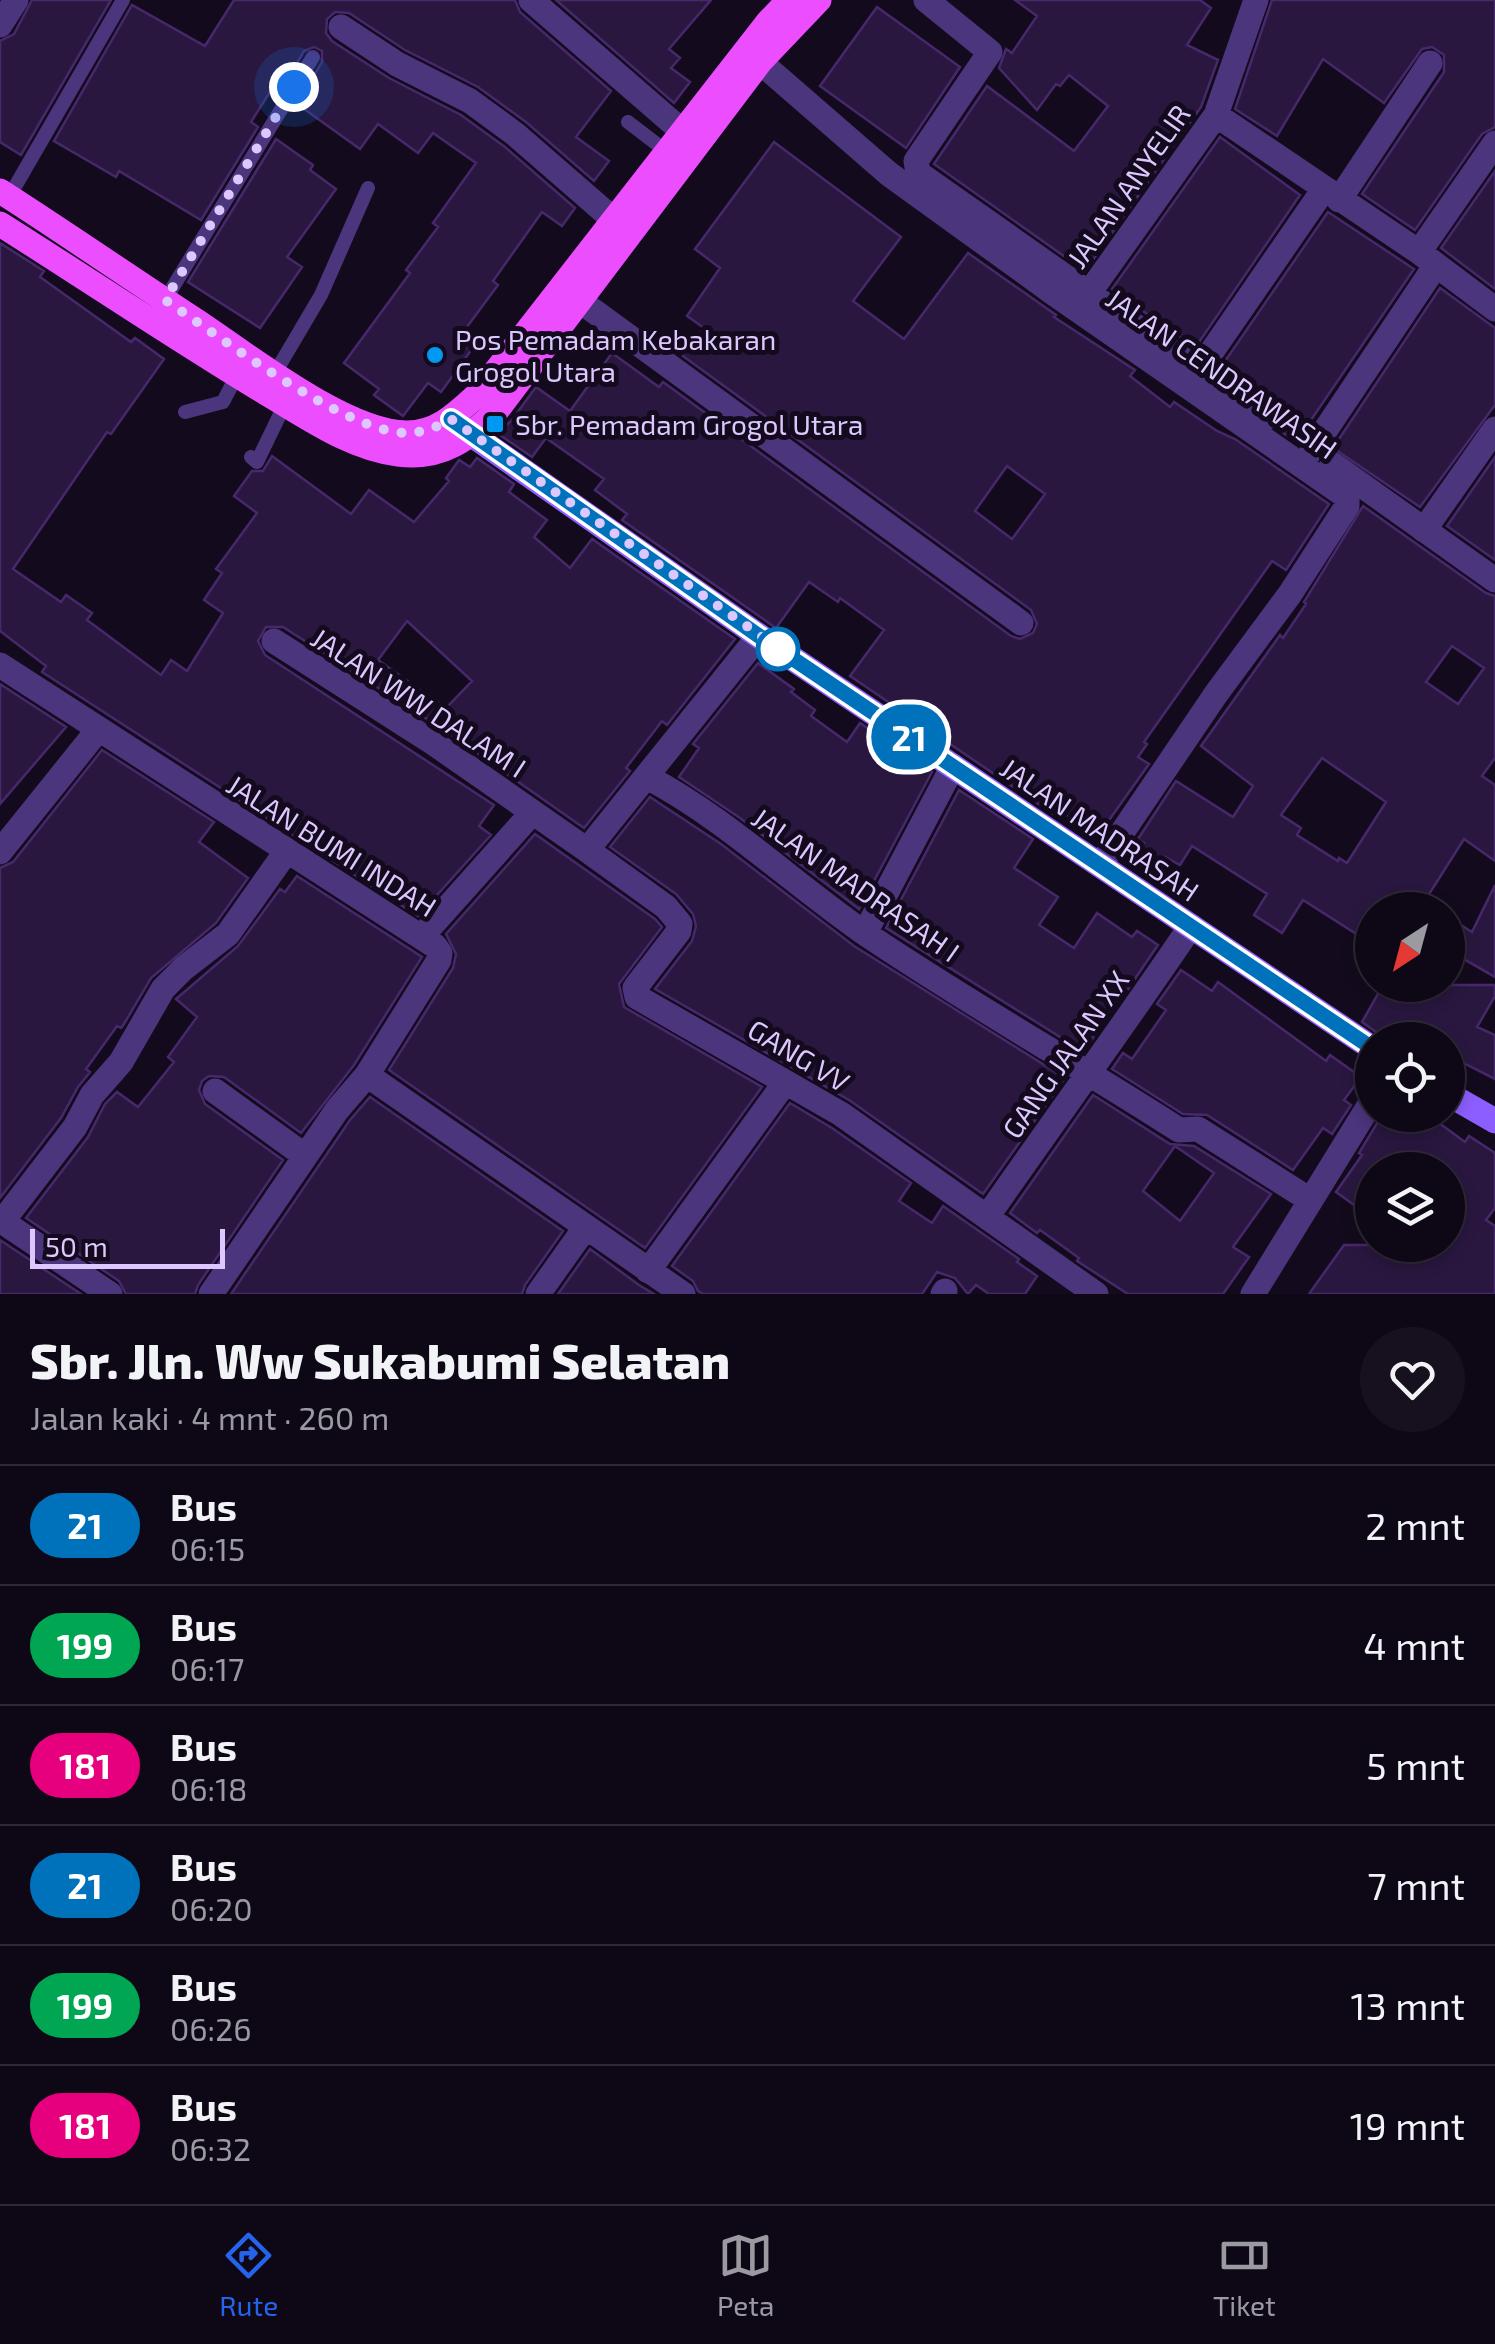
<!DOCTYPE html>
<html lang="id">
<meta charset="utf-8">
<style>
:root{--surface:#0e0816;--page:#17111f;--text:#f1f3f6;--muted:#9b9aa1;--line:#2e2935;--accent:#2563eb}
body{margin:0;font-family:"Exo 2",sans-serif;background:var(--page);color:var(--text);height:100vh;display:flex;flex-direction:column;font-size:38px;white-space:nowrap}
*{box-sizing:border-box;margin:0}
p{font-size:32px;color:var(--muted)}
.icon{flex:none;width:55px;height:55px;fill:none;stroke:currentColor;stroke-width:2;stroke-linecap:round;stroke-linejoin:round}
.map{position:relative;height:1294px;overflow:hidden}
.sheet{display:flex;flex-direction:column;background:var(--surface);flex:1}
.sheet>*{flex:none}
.badge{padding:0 20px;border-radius:32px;font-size:35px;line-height:65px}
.needle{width:65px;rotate:216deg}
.tools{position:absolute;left:1355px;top:892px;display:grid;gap:20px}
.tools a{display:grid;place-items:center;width:110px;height:110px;border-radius:50%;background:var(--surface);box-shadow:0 5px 15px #0003,0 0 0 2px var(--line);font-size:50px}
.scale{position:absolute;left:30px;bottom:25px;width:195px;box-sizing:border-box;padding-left:10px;border:5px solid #ddc7ff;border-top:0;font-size:28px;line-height:35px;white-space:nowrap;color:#ddc7ff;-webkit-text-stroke:8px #130b1d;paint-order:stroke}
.you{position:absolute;width:50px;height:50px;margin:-25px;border:8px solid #fff;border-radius:50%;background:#1a73e8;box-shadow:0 0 0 15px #1a73e833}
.map>.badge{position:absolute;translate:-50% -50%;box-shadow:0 0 0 5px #fff}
.round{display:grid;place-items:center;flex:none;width:105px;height:105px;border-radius:52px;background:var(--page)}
.head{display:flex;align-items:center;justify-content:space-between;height:170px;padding:0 30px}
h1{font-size:48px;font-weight:800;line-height:75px}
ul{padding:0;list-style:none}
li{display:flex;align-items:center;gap:30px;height:120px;padding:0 30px;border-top:2px solid var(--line)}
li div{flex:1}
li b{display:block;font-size:38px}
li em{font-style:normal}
li .badge{min-width:110px;font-weight:700;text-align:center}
.dock{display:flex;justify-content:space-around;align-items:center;height:140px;border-top:2px solid var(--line);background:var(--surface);font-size:28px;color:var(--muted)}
.dock a{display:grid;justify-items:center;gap:5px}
.dock .current{color:var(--accent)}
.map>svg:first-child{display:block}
</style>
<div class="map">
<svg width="1495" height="1294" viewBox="0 0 1495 1294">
<rect width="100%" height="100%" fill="#130b1d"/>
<path fill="#29173f" stroke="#47286b" stroke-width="2.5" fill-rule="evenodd" d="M 32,0 L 111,0 L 21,155 L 0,142 L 0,41 L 14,34 Z
M 234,0 L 515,0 L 520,12 L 611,91 L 576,137 L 609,161 L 594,181 L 526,122 L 478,87 L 405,50 L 349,13 L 335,12 L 327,19 L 326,33 L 332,41 L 389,78 L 461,115 L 505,147 L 575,208 L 562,226 L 542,212 L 493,281 L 498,285 L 458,339 L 472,349 L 441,392 L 428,383 L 403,416 L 374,395 L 379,389 L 344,363 L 410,273 L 406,270 L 438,227 L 433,223 L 476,163 L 433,133 L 418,153 L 378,124 L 360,149 L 297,104 L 322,62 L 322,51 L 314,47 L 304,51 L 280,92 L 273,87 L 251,122 L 258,127 L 201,220 L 119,171 L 116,177 L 54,141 L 132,5 L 205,46 Z
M 556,0 L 711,0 L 669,49 L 680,58 L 671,68 L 690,82 L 674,103 Z
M 1015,0 L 1200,0 L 1211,8 L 1187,45 L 1218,60 L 1201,107 L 1085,271 L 934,164 L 987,86 L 1074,151 L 1108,106 L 1069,75 L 1060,86 L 1056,84 L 1037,110 L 999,68 L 1006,49 L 1012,53 L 1037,16 Z
M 1272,0 L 1495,0 L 1495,127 L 1482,134 L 1415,230 L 1362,194 L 1444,72 L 1444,55 L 1432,47 L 1422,49 L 1384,103 L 1323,59 L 1277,136 L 1235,109 Z
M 877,7 L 960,67 L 906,148 L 820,86 Z
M 1220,137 L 1300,195 L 1195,348 L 1112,289 Z
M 276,139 L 313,165 L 310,170 L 336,189 L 287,257 L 302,267 L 260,328 L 188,282 Z
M 774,142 L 901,237 L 853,301 L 904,339 L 968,253 L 1056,315 L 1054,317 L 1135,370 L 1130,376 L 1170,407 L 1174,402 L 1217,431 L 1235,439 L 1329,504 L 1286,570 L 1272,561 L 1144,742 L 1147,744 L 1138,757 L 1149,764 L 1097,837 L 1059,810 L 1056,816 L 850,676 L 884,630 L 840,598 L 838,602 L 809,582 L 776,628 L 622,520 L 627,514 L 595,490 L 604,479 L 546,438 L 532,457 L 497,433 L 511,421 L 536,387 L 570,411 L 612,353 L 659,387 L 663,382 L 1011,636 L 1020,639 L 1033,633 L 1037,624 L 1031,610 L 683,356 L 704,328 L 687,316 L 720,268 L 695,249 ZM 1007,466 L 1045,494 L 1012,539 L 975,511 Z
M 1495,171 L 1495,289 L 1441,248 Z
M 1328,212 L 1414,269 L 1296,442 L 1278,429 L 1282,418 L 1276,405 L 1221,367 Z
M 0,243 L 44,271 L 40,277 L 131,342 L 135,338 L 164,359 L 111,434 L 107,432 L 13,569 L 61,602 L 66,595 L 92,613 L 87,620 L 161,675 L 171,660 L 187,671 L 223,613 L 204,600 L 222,573 L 216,569 L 257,513 L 234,496 L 252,471 L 263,471 L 272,456 L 351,514 L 369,490 L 414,522 L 449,481 L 446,478 L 459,460 L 470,467 L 477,458 L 514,484 L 509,492 L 547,520 L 534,537 L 570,568 L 592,539 L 735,639 L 667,725 L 662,721 L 626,768 L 630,771 L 584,828 L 444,730 L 283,627 L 266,627 L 258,641 L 265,655 L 494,805 L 479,826 L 491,835 L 418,916 L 42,672 L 46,666 L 0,631 ZM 407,621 L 472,681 L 446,708 L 378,660 Z
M 1440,288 L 1495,328 L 1495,405 L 1420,507 L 1333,448 Z
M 1495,457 L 1495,560 L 1447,526 Z
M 1363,506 L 1486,593 L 1495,596 L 1495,758 L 1482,776 L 1495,785 L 1495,861 L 1464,839 L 1419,910 L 1372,910 L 1372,944 L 1303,900 L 1282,933 L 1254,915 L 1267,894 L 1192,846 L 1180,865 L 1165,857 L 1162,862 L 1141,849 L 1144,843 L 1138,839 L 1176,781 L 1233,817 L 1253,786 L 1201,746 L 1280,635 L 1283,638 L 1306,604 L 1304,602 ZM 1452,646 L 1484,668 L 1458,704 L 1426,682 ZM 1322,758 L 1386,802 L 1347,863 L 1339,858 L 1338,861 L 1297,835 L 1301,828 L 1281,815 Z
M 758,663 L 794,689 L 791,692 L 815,710 L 811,716 L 847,742 L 860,723 L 932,772 L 859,909 L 740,818 L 679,777 L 699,748 L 693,744 Z
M 0,684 L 66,727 L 0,804 Z
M 102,750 L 214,822 L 199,842 L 248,878 L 216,923 L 151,978 L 124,1024 L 121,1028 L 117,1026 L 86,1069 L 90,1072 L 78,1087 L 61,1118 L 0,1198 L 0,868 L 13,862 Z
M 959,790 L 1033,839 L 1014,868 L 1058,897 L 1039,925 L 1074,948 L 1097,913 L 1132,937 L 1137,931 L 1158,945 L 1128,989 L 1125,987 L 1084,1052 L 886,928 Z
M 650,797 L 721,844 L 854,946 L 1065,1078 L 983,1194 L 849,1100 L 655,989 L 692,941 L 696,926 L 693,914 L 676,894 L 610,847 Z
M 535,834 L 655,919 L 662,927 L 619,984 L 624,1007 L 762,1087 L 645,1248 L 389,1070 L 453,968 L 456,954 L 446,934 Z
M 297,876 L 422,957 L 354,1065 L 301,1133 L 224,1077 L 209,1076 L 202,1081 L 199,1090 L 205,1104 L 283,1160 L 198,1285 L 195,1294 L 126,1294 L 119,1281 L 26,1218 L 88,1137 L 105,1104 L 117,1092 L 138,1107 L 174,1062 L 168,1057 L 197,1017 L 176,999 L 238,946 L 280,889 L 285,892 Z
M 1495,885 L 1495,977 L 1448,950 L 1448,917 L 1472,932 Z
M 1181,970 L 1212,991 L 1218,982 L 1326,1061 L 1330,1055 L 1361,1077 L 1344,1100 L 1351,1105 L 1332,1134 L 1323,1128 L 1293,1170 L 1207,1115 L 1183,1114 L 1112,1069 L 1123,1053 L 1132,1059 L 1166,1010 L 1157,1004 Z
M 1383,985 L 1495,985 L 1495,996 L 1477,1027 L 1495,1035 L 1495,1079 L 1448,1055 L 1448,1040 L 1387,1040 L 1362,1022 Z
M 1093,1095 L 1170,1144 L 1194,1146 L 1271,1194 L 1233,1247 L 1249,1257 L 1223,1294 L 1128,1294 L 1077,1261 L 1079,1258 L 1040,1230 L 1037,1233 L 1010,1213 ZM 1175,1146 L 1214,1173 L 1180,1221 L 1143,1191 Z
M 370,1097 L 563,1231 L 525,1285 L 522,1294 L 231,1294 L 350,1120 Z
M 790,1103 L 832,1128 L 911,1183 L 899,1201 L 932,1223 L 943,1206 L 1019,1259 L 1017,1262 L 1037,1276 L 1025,1294 L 989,1294 L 976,1285 L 968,1294 L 955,1278 L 937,1272 L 922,1294 L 703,1294 L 698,1291 L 693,1281 L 672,1266 Z
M 1382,1115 L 1428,1115 L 1465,1142 L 1469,1136 L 1495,1153 L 1495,1208 L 1486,1220 L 1495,1226 L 1495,1294 L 1309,1294 L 1344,1245 L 1448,1245 L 1448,1170 L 1372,1170 L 1372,1218 L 1336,1192 L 1362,1155 L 1359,1153 Z
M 0,1240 L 81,1294 L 0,1294 Z
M 590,1249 L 639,1285 L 654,1294 L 558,1294 Z"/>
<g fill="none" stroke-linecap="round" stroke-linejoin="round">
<path stroke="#4b357d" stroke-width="14" d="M 628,122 L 671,155
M 9,197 L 123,0
M 165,300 L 313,57
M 275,373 L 321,295 L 368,188
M 185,412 L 223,402 L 237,375
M 251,457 L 257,462 L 285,404"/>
<path stroke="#4b357d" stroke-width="25" d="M 531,0 L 682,131
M 926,0 L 990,52 L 916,161 L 918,173 L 1266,418
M 0,25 L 16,0
M 341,27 L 397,64 L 470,101 L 515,134 L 614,220
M 760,62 L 889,174 L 1052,292 L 1347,497 L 1347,506 L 1290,594 L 1216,694 L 1100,865
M 1216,115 L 1419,252 L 1495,309
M 1339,200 L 1430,63
M 1419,252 L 1495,143
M 1089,293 L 1216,115 L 1256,0
M 580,301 L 1021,623
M 1199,370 L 1324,189
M 1312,450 L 1436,265
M 1332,464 L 1495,580
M 1424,530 L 1495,429
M 274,641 L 435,744 L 587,850 L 759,636
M 0,665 L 435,946 L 440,953 L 439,960 L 367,1075 L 683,1294
M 647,777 C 725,818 791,882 863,932 C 966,1002 1075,1063 1179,1130 L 1198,1129 L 1310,1200
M 587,850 L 666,907 L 680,924 L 679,931 L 635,988 L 637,997 L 841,1114 L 1096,1294
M 0,852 L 98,730
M 865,933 L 953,766
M 423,935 L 532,813
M 215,1091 L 305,1156
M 987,1217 C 1055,1119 1125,1024 1191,926
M 0,1220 L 110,1294
M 2,1222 L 75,1127 L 92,1095 L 121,1062 L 163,989 L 184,968 L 228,934 L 286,852
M 648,1271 L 784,1084
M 211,1294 L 337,1110 L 367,1075
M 538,1294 L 585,1228
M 943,1294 L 945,1291
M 1253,1294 L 1372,1101"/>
<path stroke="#8d5eff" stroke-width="25" d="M 455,423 L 759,636 L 1372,1048
M 1448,1094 L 1495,1121"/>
<path stroke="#ec4eff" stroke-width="25" d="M 0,191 C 67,234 132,279 198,322 C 249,356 347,433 407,433 C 438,433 457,413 478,394 L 768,22 L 789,0
M 0,224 C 89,280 176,339 266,393 C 307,417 350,448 398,454 C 442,460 469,439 498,409 L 760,62 L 819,0"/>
</g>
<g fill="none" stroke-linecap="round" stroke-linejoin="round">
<defs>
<path id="line" d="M 451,419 L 759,636 L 1372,1048"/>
</defs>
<use href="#line" stroke="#fff" stroke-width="22"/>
<use href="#line" stroke="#0072bc" stroke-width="15"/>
<path stroke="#ddc7ff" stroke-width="10" stroke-dasharray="0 18" d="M 294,87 L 165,300 C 219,336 346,433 407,433 C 423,433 437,427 451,419 L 791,657 L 778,649"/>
</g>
<g fill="#0099f2" stroke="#130b1d" stroke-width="4">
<circle cx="435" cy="355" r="10"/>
<rect x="485" y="414" width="20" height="20" rx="5"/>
</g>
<circle fill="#fff" stroke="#0072bc" stroke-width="5" cx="778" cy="649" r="20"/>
<g text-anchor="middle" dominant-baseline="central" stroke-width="10" stroke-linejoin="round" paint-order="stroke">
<g font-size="28" fill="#ddc7ff" stroke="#130b1d">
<text transform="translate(1128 186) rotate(-55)">JALAN ANYELIR</text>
<text transform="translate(1222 373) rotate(35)">JALAN CENDRAWASIH</text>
<text transform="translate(419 702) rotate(33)">JALAN WW DALAM I</text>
<text transform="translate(1100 829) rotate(34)">JALAN MADRASAH</text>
<text transform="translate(332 845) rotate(32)">JALAN BUMI INDAH</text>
<text transform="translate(856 884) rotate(35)">JALAN MADRASAH I</text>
<text transform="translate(1065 1054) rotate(-55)">GANG JALAN XX</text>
<text transform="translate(799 1055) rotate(31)">GANG VV</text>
</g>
<g font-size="28" fill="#ddc7ff" stroke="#130b1d" text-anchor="start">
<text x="455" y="339">Pos Pemadam Kebakaran<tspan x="455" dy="32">Grogol Utara</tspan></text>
<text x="515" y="424">Sbr. Pemadam Grogol Utara</text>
</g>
</g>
</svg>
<div class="tools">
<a><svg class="needle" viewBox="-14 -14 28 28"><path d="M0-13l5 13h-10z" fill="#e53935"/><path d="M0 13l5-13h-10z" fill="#9b9aa1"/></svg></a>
<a><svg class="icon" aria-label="locate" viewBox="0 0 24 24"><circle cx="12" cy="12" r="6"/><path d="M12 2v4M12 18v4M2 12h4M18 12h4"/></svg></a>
<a><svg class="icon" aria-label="layers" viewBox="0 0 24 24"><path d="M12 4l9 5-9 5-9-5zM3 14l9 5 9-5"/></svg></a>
</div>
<div class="scale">50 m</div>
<div class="you" style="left:294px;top:87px"></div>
<b class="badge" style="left:909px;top:737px;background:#0072bc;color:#fff">21</b>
</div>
<section class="sheet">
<div class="head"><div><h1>Sbr. Jln. Ww Sukabumi Selatan</h1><p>Jalan kaki · 4 mnt · 260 m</p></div><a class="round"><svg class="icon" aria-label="heart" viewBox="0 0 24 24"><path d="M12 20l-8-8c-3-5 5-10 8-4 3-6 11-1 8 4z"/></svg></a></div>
<ul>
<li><span class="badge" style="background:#0072bc;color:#fff">21</span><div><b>Bus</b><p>06:15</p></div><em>2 mnt</em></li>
<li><span class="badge" style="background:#00a651;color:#fff">199</span><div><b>Bus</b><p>06:17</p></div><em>4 mnt</em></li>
<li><span class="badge" style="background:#e6007e;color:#fff">181</span><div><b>Bus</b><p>06:18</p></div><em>5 mnt</em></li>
<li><span class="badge" style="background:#0072bc;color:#fff">21</span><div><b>Bus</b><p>06:20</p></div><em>7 mnt</em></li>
<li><span class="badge" style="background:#00a651;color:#fff">199</span><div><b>Bus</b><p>06:26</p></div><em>13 mnt</em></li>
<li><span class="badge" style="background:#e6007e;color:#fff">181</span><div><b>Bus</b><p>06:32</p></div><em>19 mnt</em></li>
</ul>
</section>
<nav class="dock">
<a class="current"><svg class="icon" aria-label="directions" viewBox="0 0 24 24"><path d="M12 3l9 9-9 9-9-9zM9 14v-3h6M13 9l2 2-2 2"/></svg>Rute</a>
<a><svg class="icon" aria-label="map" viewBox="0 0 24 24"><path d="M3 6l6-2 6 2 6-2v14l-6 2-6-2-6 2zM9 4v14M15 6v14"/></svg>Peta</a>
<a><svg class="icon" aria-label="tickets" viewBox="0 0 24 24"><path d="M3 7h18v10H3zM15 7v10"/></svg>Tiket</a>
</nav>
